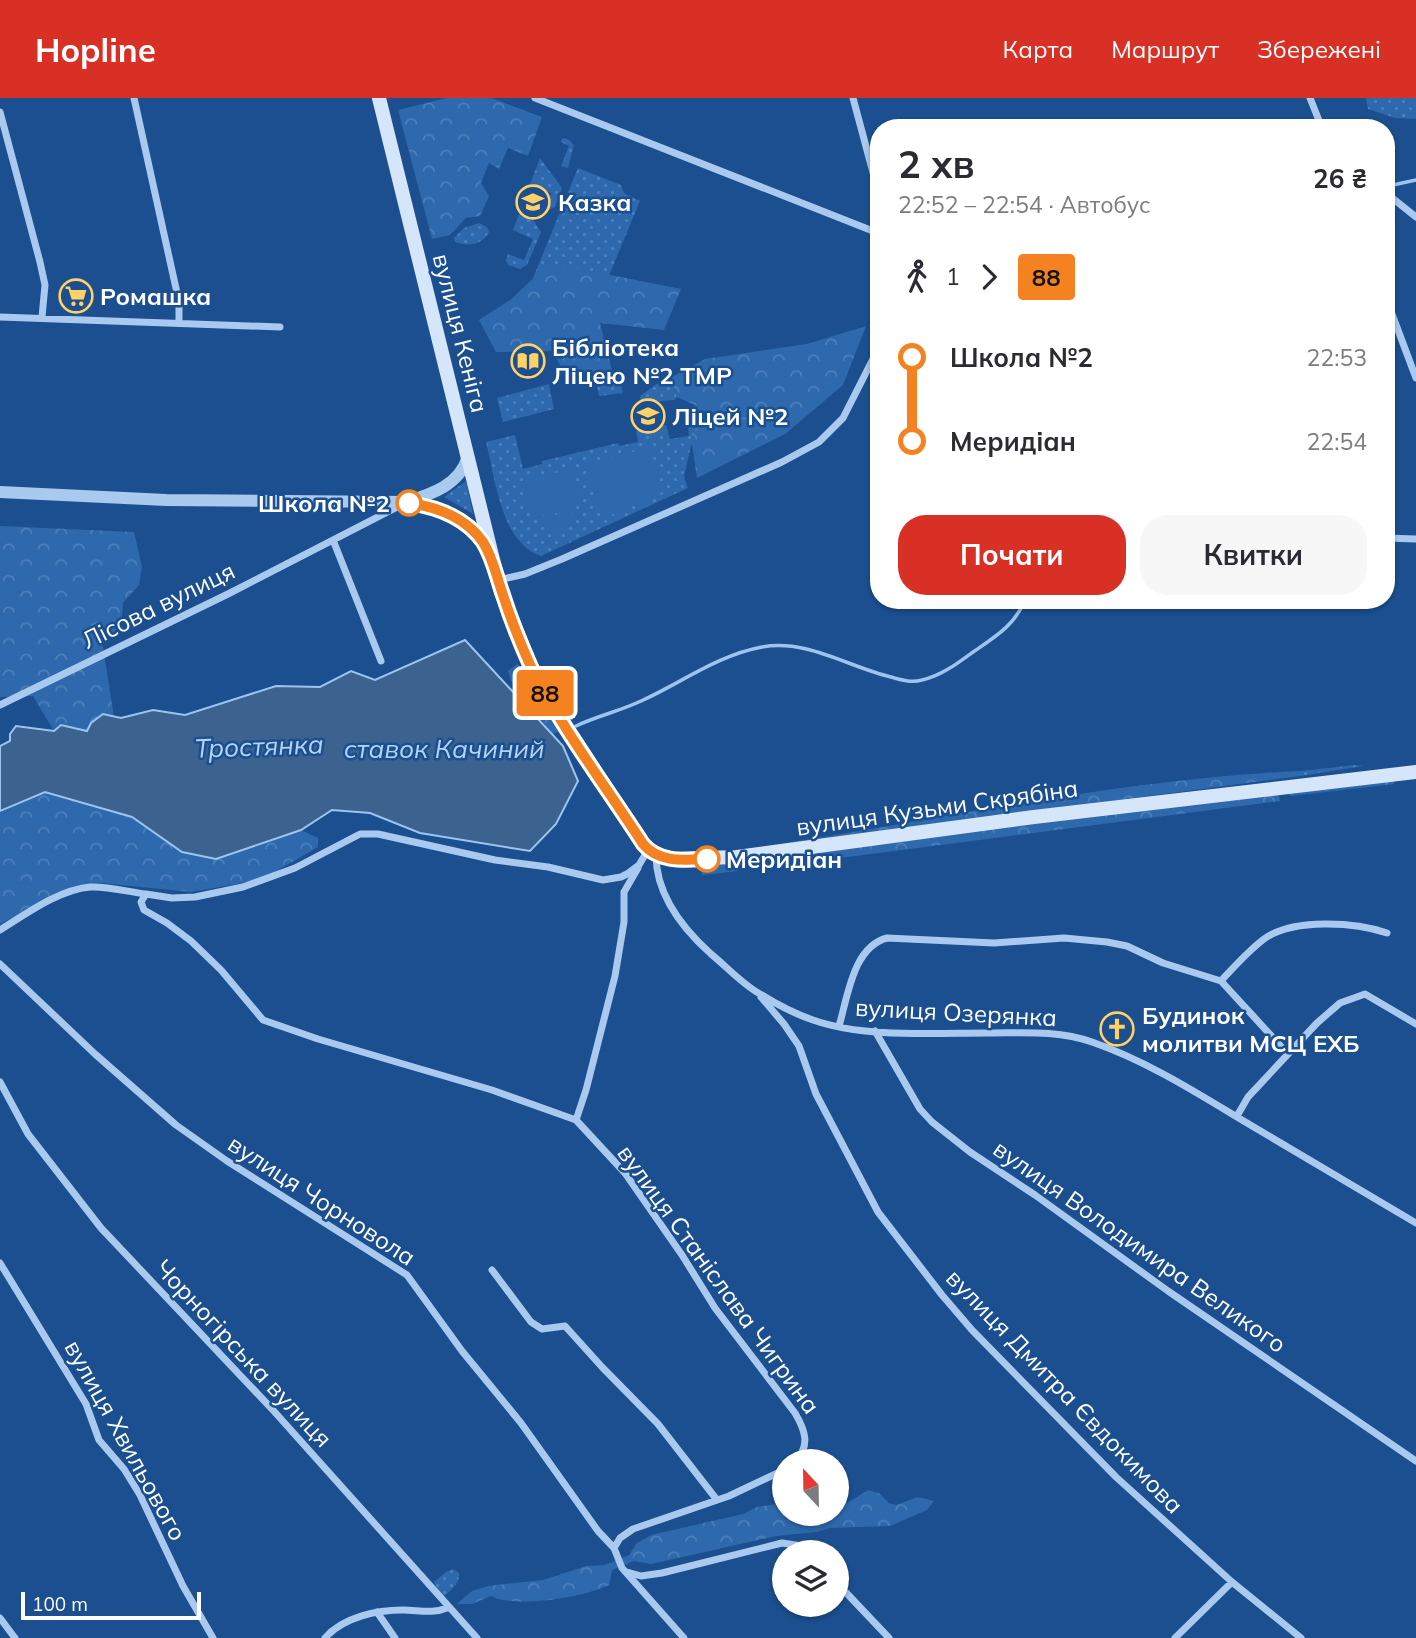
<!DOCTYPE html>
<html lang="uk">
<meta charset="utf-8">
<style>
:root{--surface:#fff;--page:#f7f7f7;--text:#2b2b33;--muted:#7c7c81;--accent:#d93025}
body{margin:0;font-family:Mulish,sans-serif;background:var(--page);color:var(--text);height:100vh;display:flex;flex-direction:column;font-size:26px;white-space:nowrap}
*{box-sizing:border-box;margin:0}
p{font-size:23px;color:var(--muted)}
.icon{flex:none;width:38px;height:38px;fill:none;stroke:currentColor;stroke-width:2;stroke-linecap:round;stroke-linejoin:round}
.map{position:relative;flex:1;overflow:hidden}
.side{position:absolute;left:870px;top:21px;width:525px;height:490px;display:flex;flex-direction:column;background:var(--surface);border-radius:28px;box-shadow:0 2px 5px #0004}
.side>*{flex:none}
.badge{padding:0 14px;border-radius:5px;font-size:24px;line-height:46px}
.needle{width:46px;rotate:338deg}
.fabs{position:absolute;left:772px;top:1351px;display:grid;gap:14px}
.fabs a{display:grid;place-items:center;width:77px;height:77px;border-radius:50%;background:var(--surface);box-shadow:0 2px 5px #0004;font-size:35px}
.scale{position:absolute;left:21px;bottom:18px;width:180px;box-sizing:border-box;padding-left:7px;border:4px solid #fff;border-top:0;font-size:19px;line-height:24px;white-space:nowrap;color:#fff;-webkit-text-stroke:5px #1b4f8f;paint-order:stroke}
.map>.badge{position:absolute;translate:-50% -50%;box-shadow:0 0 0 4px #fff}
.legs{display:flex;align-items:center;gap:10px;height:77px;padding:0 28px;font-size:23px}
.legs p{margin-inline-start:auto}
.summary{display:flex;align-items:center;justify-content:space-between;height:119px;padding:0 28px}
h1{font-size:38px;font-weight:700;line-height:52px}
.cta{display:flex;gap:14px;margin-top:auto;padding:14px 28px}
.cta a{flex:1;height:80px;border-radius:28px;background:var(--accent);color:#fff;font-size:28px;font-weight:700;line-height:80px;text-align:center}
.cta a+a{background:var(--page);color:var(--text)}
ul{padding:0 28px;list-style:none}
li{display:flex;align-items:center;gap:24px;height:84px;font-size:26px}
li i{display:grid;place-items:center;width:10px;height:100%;margin:0 9px;background:currentColor}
li i::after{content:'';width:18px;height:18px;margin:-9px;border:5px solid;border-radius:50%;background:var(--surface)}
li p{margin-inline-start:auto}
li:first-child i{background:linear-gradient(#0000 50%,currentColor 0)}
li:last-child i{background:linear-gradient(currentColor 50%,#0000 0)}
header{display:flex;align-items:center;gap:42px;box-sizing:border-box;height:98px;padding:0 35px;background:var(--accent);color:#fff}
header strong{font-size:33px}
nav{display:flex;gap:38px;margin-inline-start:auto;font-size:24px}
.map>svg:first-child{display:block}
</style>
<header>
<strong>Hopline</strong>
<nav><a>Карта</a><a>Маршрут</a><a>Збережені</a></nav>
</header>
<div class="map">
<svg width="1416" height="1540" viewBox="0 0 1416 1540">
<defs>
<pattern id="grass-dots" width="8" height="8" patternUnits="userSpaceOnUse" patternTransform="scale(1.75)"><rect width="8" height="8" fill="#2e69ad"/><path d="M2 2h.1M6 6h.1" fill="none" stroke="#4d80b9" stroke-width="1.8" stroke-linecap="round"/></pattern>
<pattern id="forest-crowns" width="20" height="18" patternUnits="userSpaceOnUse" patternTransform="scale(1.75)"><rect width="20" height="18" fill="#2e69ad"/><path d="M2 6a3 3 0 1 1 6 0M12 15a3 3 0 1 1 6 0" fill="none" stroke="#4d80b9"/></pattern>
</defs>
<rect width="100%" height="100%" fill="#1b4f8f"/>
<path fill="url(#grass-dots)" d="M 1366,0 L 1416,0 L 1416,21 L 1395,20 L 1368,11 Z
M 562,40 L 568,41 L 574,47 L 568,70 L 561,68 L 569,48 L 561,44 Z
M 540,60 L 562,90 L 555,109 L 545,114 L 551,95 L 530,86 Z
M 578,70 L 621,87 L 624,95 L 640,103 L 598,204 L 533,180 Z
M 523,106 L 541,134 L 527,167 L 520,171 L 508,167 L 506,162 L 508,156 L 524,162 L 533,141 L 513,132 Z
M 479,125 L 487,129 L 489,134 C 483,147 467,149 455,144 L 454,140 L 464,130 Z
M 618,277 L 623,295 L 599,298 L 596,283 Z
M 670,280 L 677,299 L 674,302 L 641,305 L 640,298 L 655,287 Z
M 549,286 L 554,311 L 503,324 L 497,300 Z
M 694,308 L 719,310 L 720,328 L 691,348 L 684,378 L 688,390 L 541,458 C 501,445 495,380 486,344 L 515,337 L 523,371 L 542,366 L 542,363 L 618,345 L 619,348 L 638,344 L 636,333 L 666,327 L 670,341 L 689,338 L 688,329 L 699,327 Z
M 466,383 L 473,416 L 444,399 Z
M 1355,667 L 1363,668 L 1301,678 L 1301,673 Z
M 453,1471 L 459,1475 C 460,1487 450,1493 441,1500 L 434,1484 L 446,1474 Z"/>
<path fill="url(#forest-crowns)" d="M 447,0 L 491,0 L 542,19 L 528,58 L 508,50 L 499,71 L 489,65 L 481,85 L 489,98 L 480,118 L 466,120 L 450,137 L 432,141 L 398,12 Z
M 550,165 L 681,191 L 664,232 L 600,225 L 613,276 L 568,284 L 553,253 L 496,254 L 479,222 L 510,202 Z
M 866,228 L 843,287 L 785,336 L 697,380 L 691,340 L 692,334 L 703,331 L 699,309 L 677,299 L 670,280 L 705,261 L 807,246 Z
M 0,428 L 134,434 L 142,469 L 139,487 L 123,505 L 121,530 L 102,543 L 114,619 L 103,616 L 88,633 L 62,627 L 54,633 L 33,598 L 0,599 Z
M 517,566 L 524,570 L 560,630 L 558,634 L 552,636 L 511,583 L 508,573 Z
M 1301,673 L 1301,678 L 754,750 C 936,723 1117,681 1301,673 Z
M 1393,682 L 1394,686 L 1291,698 L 1288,696 Z
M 1278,693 L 1280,703 L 770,769 L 770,758 Z
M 45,694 L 132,719 L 182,754 L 216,761 L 301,732 L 318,740 L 318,749 L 261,782 L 191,794 L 101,785 L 75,788 L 0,826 L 0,713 Z
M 737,763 L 738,773 L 702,777 L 701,766 Z
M 868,1392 L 879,1395 L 889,1405 L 896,1407 L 918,1399 L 934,1403 L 927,1412 L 890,1428 L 830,1430 L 817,1434 L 776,1438 L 651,1466 L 634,1463 L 612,1472 L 609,1487 C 586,1499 513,1511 491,1498 L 472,1506 L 457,1506 L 472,1493 L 488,1488 L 543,1482 L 586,1468 L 605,1467 L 629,1457 L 637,1445 L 651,1437 L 743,1416 L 757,1409 L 784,1405 L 784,1416 L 836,1416 L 837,1408 L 849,1404 Z"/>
<path fill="#2e69ad" d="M 650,349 L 663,394 L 602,421 L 586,367 Z
M 571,371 L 582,406 L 531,421 L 521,384 Z
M 570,412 L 575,426 L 546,435 L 542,421 Z"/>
<path fill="#3c6290" stroke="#9cc4f0" stroke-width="2" d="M 465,542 L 563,648 L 578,683 L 556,726 L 530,753 L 420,735 L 370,715 L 332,712 L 301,732 L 216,761 L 182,754 L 132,719 L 45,694 L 0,713 L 0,648 L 10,643 L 10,636 L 16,628 L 54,633 L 61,627 L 87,633 L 91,625 L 103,616 L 121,620 L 153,612 L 185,617 L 276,588 L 320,589 L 351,573 L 375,582 Z"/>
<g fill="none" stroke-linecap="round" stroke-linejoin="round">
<path stroke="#9cc4f0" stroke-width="3.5" d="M 1393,87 L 1416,82
M 576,628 C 597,618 620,613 641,603 C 681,585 718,557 762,549 C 808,541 848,569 891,579 C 902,582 911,585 922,582 C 941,578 958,565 973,554 C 995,539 1015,527 1025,502"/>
<path stroke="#a9c9ee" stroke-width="7" d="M 134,0 L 179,204 L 179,225
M 535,0 L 878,135
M 853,0 L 875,82 L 878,103
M 1310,0 L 1322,30
M 0,14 L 40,164 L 45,187 L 42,219
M 1386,95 L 1416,119
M 872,133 L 878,118
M 1386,200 L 1416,280
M 0,219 L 280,229
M 1386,440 L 1416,441
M 333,442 L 381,563
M 499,482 L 525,476 L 562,461 L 782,364 L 819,344 L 843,320 L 878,251
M 0,607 L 228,496 L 403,406
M 648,752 L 639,767 L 627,776 L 621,779 L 603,782 L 548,769 L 495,762 L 378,736 L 360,736 L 295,770 L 243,789 L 195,799 L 172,800 L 146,796 L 141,804 L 144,812 L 167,825 L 191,843 L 221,872 L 263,922 L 318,941 L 492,992 L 576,1022 L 625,1075 L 682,1157 L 715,1210 L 795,1315 C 805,1332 811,1348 795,1363
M 656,757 C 656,797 682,830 711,856 C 727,869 742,886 760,896 C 776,906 795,916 813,922 C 864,940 933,935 987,935 C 1022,935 1058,932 1092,944 C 1147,963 1197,995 1247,1025 C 1303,1058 1360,1092 1416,1125
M 0,832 C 26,816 58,792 90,789 C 108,788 128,794 146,796
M 0,866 L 95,956 L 176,1027 L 227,1063 L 407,1177 L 462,1253 L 521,1325 L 598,1433 L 614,1450 L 622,1470 L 684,1540
M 1221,883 C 1234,869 1248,853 1264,841 C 1293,820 1355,824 1387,835
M 761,899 L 784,926 L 799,948 L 816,996 L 878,1114 L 942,1197 L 972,1232 L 1116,1379 L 1232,1484 L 1301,1540
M 839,928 C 848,898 853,849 887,840 L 994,845 L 1064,840 L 1107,844 L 1127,848 L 1163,865 L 1221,883 L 1288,956
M 875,933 L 920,1011 L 932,1024 L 970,1054 L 1035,1097 L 1168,1193 L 1416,1363
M 0,984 L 28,1036 L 101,1130 L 272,1311 L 477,1540
M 1237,1018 L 1248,999 L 1317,925 L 1340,905 L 1365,896 L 1416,926
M 576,1022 L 586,992 L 615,878 L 624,824 L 624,794 L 638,770
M 0,1165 L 86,1306 L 99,1342 L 124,1371 L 140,1397 L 183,1488 L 213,1540
M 492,1172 L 531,1224 L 542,1231 L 565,1228 L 602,1269 L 658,1326 L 717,1402
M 614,1450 L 620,1440 L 633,1431 L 729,1398 L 784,1372
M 627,1474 L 641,1478 L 662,1475 L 782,1445 L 802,1448 L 808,1454
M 836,1484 L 889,1540
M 377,1514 L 395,1540
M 0,1520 L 15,1540
M 325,1540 C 343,1519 377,1512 403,1512 C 418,1512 433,1516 447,1510
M 1175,1540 L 1232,1484"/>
<path stroke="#a9c9ee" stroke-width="12" d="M 0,394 L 166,402 L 406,404 C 432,396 460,387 468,358
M 409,405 C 444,410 472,426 490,457"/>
<path stroke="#d6e6fa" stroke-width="14" d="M 379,0 L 501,494 L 532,570 L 548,600 L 643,746 L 655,756 L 674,761 L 737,759 L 1034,719 L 1416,674"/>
</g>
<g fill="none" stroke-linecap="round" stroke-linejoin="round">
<defs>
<path id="line-1" d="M 409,405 C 437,409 466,420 483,444 C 493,460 496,477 502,494 C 510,519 520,545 531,569 C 560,628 607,690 643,746 C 659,765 684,762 707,761"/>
</defs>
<use href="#line-1" stroke="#fff" stroke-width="16"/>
<use href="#line-1" stroke="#f58220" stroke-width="10"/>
</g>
<defs>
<symbol id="school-ring" viewBox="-11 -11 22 22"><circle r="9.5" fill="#1b4f8f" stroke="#ffd166" stroke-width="1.5"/><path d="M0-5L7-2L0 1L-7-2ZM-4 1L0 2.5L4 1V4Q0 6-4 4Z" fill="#ffd166"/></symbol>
<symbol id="supermarket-ring" viewBox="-11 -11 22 22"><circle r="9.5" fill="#1b4f8f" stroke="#ffd166" stroke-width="1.5"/><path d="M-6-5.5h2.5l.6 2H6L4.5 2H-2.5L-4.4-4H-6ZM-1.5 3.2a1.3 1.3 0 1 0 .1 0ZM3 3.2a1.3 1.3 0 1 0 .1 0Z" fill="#ffd166"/></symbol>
<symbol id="library-ring" viewBox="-11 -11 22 22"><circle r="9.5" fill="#1b4f8f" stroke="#ffd166" stroke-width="1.5"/><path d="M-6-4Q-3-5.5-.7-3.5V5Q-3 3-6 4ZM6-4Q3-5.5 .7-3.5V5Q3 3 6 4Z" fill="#ffd166"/></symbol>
<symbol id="church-ring" viewBox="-11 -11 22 22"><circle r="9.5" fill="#1b4f8f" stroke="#ffd166" stroke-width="1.5"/><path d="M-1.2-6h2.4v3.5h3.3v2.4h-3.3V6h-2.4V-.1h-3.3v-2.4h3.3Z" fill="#ffd166"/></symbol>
</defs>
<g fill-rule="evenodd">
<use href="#school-ring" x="514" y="85" width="38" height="38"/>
<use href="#supermarket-ring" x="57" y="179" width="38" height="38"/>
<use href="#library-ring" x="509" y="244" width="38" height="38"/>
<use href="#school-ring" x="629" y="299" width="38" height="38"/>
<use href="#church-ring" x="1098" y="912" width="38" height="38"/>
</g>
<g fill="#fff" stroke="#f58220" stroke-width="3.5">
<circle cx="409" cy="405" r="12"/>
<circle cx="707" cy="761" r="12"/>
</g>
<g text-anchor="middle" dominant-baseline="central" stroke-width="5" stroke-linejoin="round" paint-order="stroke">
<g font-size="24" font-weight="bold" fill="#fff" stroke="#1b4f8f" text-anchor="start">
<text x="558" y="104">Казка</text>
<text x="100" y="198">Ромашка</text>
<text x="552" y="249">Бібліотека<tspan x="552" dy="28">Ліцею №2 ТМР</tspan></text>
<text x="672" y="318">Ліцей №2</text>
<text x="1142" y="917">Будинок<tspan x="1142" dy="28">молитви МСЦ ЕХБ</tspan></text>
</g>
<g font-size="24" fill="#fff" stroke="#1b4f8f">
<text transform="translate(461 235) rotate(76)">вулиця Кеніга</text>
<text transform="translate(158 507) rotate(-26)">Лісова вулиця</text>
<text transform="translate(937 709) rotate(-8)">вулиця Кузьми Скрябіна</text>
<text transform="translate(956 914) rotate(3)">вулиця Озерянка</text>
<text transform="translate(322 1102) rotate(33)">вулиця Чорновола</text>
<text transform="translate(1140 1148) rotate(35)">вулиця Володимира Великого</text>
<text transform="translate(719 1181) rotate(54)">вулиця Станіслава Чигрина</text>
<text transform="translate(244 1255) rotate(47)">Чорногірська вулиця</text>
<text transform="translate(1065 1293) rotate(46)">вулиця Дмитра Євдокимова</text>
<text transform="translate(126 1342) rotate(61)">вулиця Хвильового</text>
</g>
<g font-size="24" font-weight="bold" fill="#fff" stroke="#1b4f8f" text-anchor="end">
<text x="390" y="405">Школа №2</text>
<text x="726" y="761" text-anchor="start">Меридіан</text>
</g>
<g font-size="26" font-style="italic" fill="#b5d3f5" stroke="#1b4f8f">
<text transform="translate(259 648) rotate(-2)">Тростянка</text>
<text x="444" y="650">ставок Качиний</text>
</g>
</g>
</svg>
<div class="fabs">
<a><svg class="needle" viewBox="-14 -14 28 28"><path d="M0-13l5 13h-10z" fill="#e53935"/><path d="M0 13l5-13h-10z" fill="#7c7c81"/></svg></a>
<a><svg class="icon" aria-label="layers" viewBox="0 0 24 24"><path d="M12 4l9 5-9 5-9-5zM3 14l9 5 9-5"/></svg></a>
</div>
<div class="scale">100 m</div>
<b class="badge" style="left:545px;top:595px;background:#f58220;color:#111">88</b>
<section class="side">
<div class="summary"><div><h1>2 хв</h1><p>22:52 – 22:54 · Автобус</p></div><b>26 ₴</b></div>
<div class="legs"><svg class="icon" aria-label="walk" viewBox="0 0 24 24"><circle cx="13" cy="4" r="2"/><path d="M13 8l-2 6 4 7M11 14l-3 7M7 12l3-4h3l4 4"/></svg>1<svg class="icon" aria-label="forward" viewBox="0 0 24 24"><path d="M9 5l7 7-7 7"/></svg><b class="badge" style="background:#f58220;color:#111">88</b></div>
<ul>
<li><i style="color:#f58220"></i><b>Школа №2</b><p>22:53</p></li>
<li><i style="color:#f58220"></i><b>Меридіан</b><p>22:54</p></li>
</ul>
<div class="cta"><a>Почати</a><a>Квитки</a></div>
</section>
</div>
